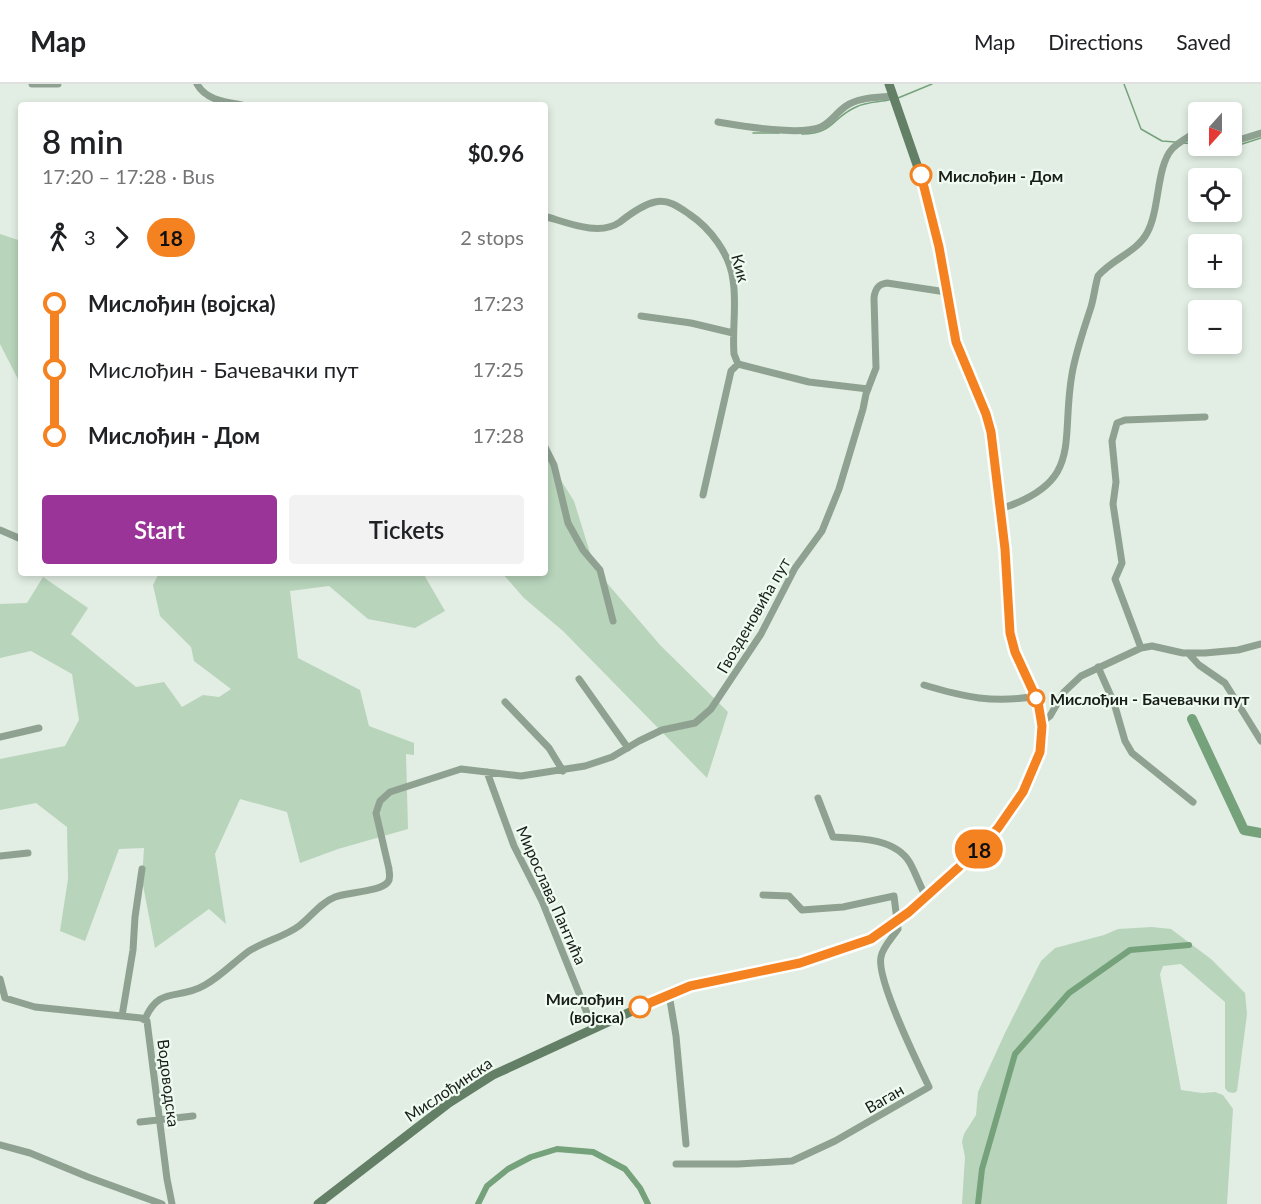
<!DOCTYPE html>
<meta charset="utf-8">
<style>
:root{--surface:#fff;--page:#f2f2f2;--text:#202124;--muted:#757577;--line:#e0e0e0;--accent:#9a3499}
body{margin:0;font-family:Lato,sans-serif;background:var(--page);color:var(--text);height:100vh;display:flex;flex-direction:column;font-size:22px;white-space:nowrap}
*{box-sizing:border-box;margin:0}
p{font-size:20px;color:var(--muted)}
.icon{flex:none;width:33px;height:33px;fill:none;stroke:currentColor;stroke-width:2;stroke-linecap:round;stroke-linejoin:round}
.map{position:relative;flex:1;overflow:hidden}
.side{position:absolute;left:18px;top:18px;width:530px;height:474px;display:flex;flex-direction:column;background:var(--surface);border-radius:6px;box-shadow:0 3px 9px #0003}
.side>*{flex:none}
.badge{padding:0 12px;border-radius:20px;font-size:21px;line-height:39px}
.needle{width:39px;rotate:201deg}
.controls{position:absolute;left:1188px;top:18px;display:grid;gap:12px}
.controls a{display:grid;place-items:center;width:54px;height:54px;border-radius:6px;background:var(--surface);box-shadow:0 3px 9px #0003;font-size:30px}
.map>.badge{position:absolute;translate:-50% -50%;box-shadow:0 0 0 3px #fff}
.legs{display:flex;align-items:center;gap:9px;height:66px;padding:0 24px;font-size:20px}
.legs p{margin-inline-start:auto}
.summary{display:flex;align-items:center;justify-content:space-between;height:102px;padding:0 24px}
h1{font-size:33px;font-weight:600;line-height:45px}
.action{display:flex;gap:12px;margin-top:auto;padding:12px 24px}
.action a{flex:1;height:69px;border-radius:6px;background:var(--accent);color:#fff;font-size:24px;font-weight:600;line-height:69px;text-align:center}
.action a+a{background:var(--page);color:var(--text)}
ul{padding:0 24px;list-style:none}
li{display:flex;align-items:center;gap:21px;height:66px;font-size:22px}
li i{display:grid;place-items:center;width:9px;height:100%;margin:0 8px;background:currentColor}
li i::after{content:'';width:15px;height:15px;margin:-8px;border:4px solid;border-radius:50%;background:var(--surface)}
li p{margin-inline-start:auto}
li:first-child i{background:linear-gradient(#0000 50%,currentColor 0)}
li:last-child i{background:linear-gradient(currentColor 50%,#0000 0)}
header{display:flex;align-items:center;gap:36px;box-sizing:border-box;height:84px;padding:0 30px;background:var(--surface);border-bottom:2px solid var(--line)}
header strong{font-size:28px}
nav{display:flex;gap:33px;margin-inline-start:auto;font-size:21px}
.map>svg:first-child{display:block}
</style>
<header>
<strong>Map</strong>
<nav><a>Map</a><a>Directions</a><a>Saved</a></nav>
</header>
<div class="map">
<svg width="1261" height="1120" viewBox="0 0 1261 1120">
<rect width="100%" height="100%" fill="#e2eee3"/>
<path fill="#b8d4bb" d="M 0,150 L 21,157 L 21,301 L 0,260 Z
M 545,371 L 574,417 L 595,485 L 660,561 L 728,628 L 707,694 L 563,547 L 524,514 L 502,489 L 544,489 Z
M 159,489 L 423,489 L 445,527 L 415,544 L 368,535 L 329,502 L 290,507 L 298,574 L 360,606 L 369,642 L 414,659 L 414,671 L 406,670 L 408,745 L 338,765 L 300,779 L 287,728 L 240,715 L 215,770 L 226,840 L 209,825 L 155,864 L 142,796 L 144,764 L 119,765 L 85,857 L 60,847 L 68,795 L 67,743 L 36,719 L 0,726 L 0,675 L 65,662 L 79,636 L 72,590 L 31,567 L 0,574 L 0,520 L 27,519 L 43,493 L 88,524 L 71,550 L 136,603 L 164,598 L 182,623 L 203,611 L 219,613 L 231,605 L 194,577 L 191,563 L 160,532 L 153,501 Z
M 1152,843 L 1171,845 L 1211,875 L 1245,909 L 1247,930 L 1237,1007 L 1234,1009 L 1228,1008 L 1225,1004 L 1225,918 L 1181,880 L 1163,882 L 1160,890 L 1181,1006 L 1202,1009 L 1215,1008 L 1223,1011 L 1233,1025 L 1227,1120 L 962,1120 L 965,1073 L 962,1058 L 964,1050 L 976,1031 L 978,1008 L 1005,949 L 1041,877 L 1055,864 L 1104,851 L 1118,845 Z"/>
<g fill="none" stroke-linecap="round" stroke-linejoin="round">
<path stroke="#75a17b" stroke-width="1.5" d="M 1124,0 L 1141,45 L 1162,57 L 1175,58
M 898,14 L 932,0
M 753,49 L 779,49
M 802,50 C 834,50 831,34 856,23 C 865,18 879,18 889,16
M 1183,59 L 1198,60
M 1220,62 L 1236,62 L 1261,54"/>
<path stroke="#75a17b" stroke-width="6" d="M 478,1120 L 487,1102 L 508,1085 L 531,1073 L 557,1065 L 593,1068 L 625,1085 L 640,1104 L 648,1120
M 978,1120 L 982,1085 L 1015,970 L 1069,909 L 1130,866 L 1189,861"/>
<path stroke="#75a17b" stroke-width="10" d="M 1192,635 L 1244,746 L 1261,749"/>
<path stroke="#8fa291" stroke-width="7" d="M 32,0 L 58,0
M 197,0 C 206,16 225,18 242,21
M 718,38 C 742,42 799,52 821,43 C 831,38 837,28 846,22 C 859,13 877,14 892,12
M 1232,58 L 1261,49
M 544,132 C 566,138 599,153 620,138 C 630,130 642,121 655,118 C 668,115 679,123 689,130 C 710,144 730,170 733,196 C 737,220 732,246 734,270 L 738,280 L 809,298 L 868,305
M 641,232 L 691,239 L 733,249
M 544,361 L 554,381 L 568,439 L 583,466 L 600,486 L 613,537
M 703,411 L 731,287 L 738,280
M 1000,425 C 1085,398 1060,358 1072,290 C 1076,267 1084,245 1091,223 C 1094,213 1095,202 1098,192 C 1112,175 1137,168 1147,149 C 1160,126 1156,83 1172,65 C 1179,57 1190,53 1198,46
M 0,446 L 21,455
M 1141,564 L 1115,495 L 1122,479 L 1113,420 L 1116,398 L 1112,357 L 1117,339 L 1125,336 L 1205,333
M 1188,569 L 1199,581 L 1225,599 L 1261,657
M 1098,583 L 1114,619 L 1125,657 L 1132,669 L 1193,718
M 579,595 L 628,664
M 924,601 C 964,613 994,620 1036,612
M 505,618 L 549,664 L 563,687
M 1042,638 L 1050,632 L 1064,608 L 1081,592 L 1141,564 L 1152,562 L 1183,569 L 1205,569 L 1238,566 L 1261,560
M 0,653 L 39,644
M 487,688 L 514,762 L 542,817 L 593,944
M 818,714 L 833,753 C 858,754 896,754 910,779 C 916,790 920,802 926,813
M 0,772 L 28,769
M 0,895 L 5,914 L 35,923 L 141,934 L 147,937 L 167,1095 L 172,1120
M 669,910 L 676,952 L 686,1060
M 122,932 L 133,866 L 135,833 L 142,785
M 145,935 C 160,901 178,917 205,901 C 221,892 234,878 249,867 C 265,857 284,853 299,842 C 311,833 320,819 335,813 C 347,808 380,808 388,798 C 391,794 389,789 389,785 L 376,729 L 380,717 L 390,708 L 461,685 L 521,692 L 585,682 L 612,673 L 639,657 L 662,646 L 695,639 L 711,625 L 761,550 L 795,484 L 822,447 L 839,405 L 863,325 L 866,310 L 876,284 L 874,214 C 875,205 878,200 887,199 L 946,208
M 140,1038 L 193,1032
M 0,1061 L 30,1069 L 88,1093 L 162,1120
M 676,1080 L 738,1080 L 792,1077 L 835,1057 L 929,1003 C 918,980 876,895 881,873 C 882,864 893,853 898,845 L 894,812 L 843,823 L 802,826 L 789,812 L 763,811"/>
<path stroke="#637f66" stroke-width="9" d="M 318,1120 L 449,1019 L 493,991 L 680,905 L 800,879 L 871,855 L 909,828 L 977,766 L 998,744 L 1028,699 L 1040,667 L 1043,642 L 1038,618 L 1015,568 L 1011,554 L 1007,514 L 1005,465 L 991,348 L 985,330 L 956,258 L 939,163 L 924,101 L 889,0"/>
</g>
<g fill="none" stroke-linecap="round" stroke-linejoin="round">
<defs>
<path id="line-1" d="M 640,923 L 690,902 L 800,879 L 871,855 L 909,828 L 978,766 L 998,744 L 1023,708 L 1040,668 L 1042,642 L 1038,618 L 1015,568 L 1010,549 L 1005,465 L 991,348 L 986,330 L 956,258 L 939,163 L 921,91"/>
</defs>
<use href="#line-1" stroke="#fff" stroke-width="14"/>
<use href="#line-1" stroke="#f58220" stroke-width="9"/>
</g>
<g fill="#fff" stroke="#f58220" stroke-width="3">
<circle cx="921" cy="91" r="10"/>
<circle cx="1036" cy="614" r="8"/>
<circle cx="640" cy="923" r="10"/>
</g>
<g text-anchor="middle" dominant-baseline="central" stroke-width="4.5" stroke-linejoin="round" paint-order="stroke">
<g font-size="16" font-weight="bold" fill="#191d19" stroke="#effbf0" text-anchor="start">
<text x="938" y="91">Мислођин - Дом</text>
<text x="1050" y="614">Мислођин - Бачевачки пут</text>
<text x="624" y="914" text-anchor="end">Мислођин<tspan x="624" dy="18">(војска)</tspan></text>
</g>
<g font-size="16" fill="#191d19" stroke="#effbf0">
<text transform="translate(741 184) rotate(75)">Кик</text>
<text transform="translate(753 531) rotate(-60)">Гвозденовића пут</text>
<text transform="translate(552 811) rotate(66)">Мирослава Пантића</text>
<text transform="translate(169 999) rotate(83)">Водоводска</text>
<text transform="translate(448 1005) rotate(-34)">Мислођинска</text>
<text transform="translate(884 1014) rotate(-30)">Ваган</text>
</g>
</g>
</svg>
<div class="controls">
<a><svg class="needle" viewBox="-14 -14 28 28"><path d="M0-13l5 13h-10z" fill="#e53935"/><path d="M0 13l5-13h-10z" fill="#757577"/></svg></a>
<a><svg class="icon" aria-label="locate" viewBox="0 0 24 24"><circle cx="12" cy="12" r="6"/><path d="M12 2v4M12 18v4M2 12h4M18 12h4"/></svg></a>
<a>+</a>
<a>−</a>
</div>
<b class="badge" style="left:979px;top:765px;background:#f58220;color:#111">18</b>
<section class="side">
<div class="summary"><div><h1>8 min</h1><p>17:20 – 17:28 · Bus</p></div><b>$0.96</b></div>
<div class="legs"><svg class="icon" aria-label="walk" viewBox="0 0 24 24"><circle cx="13" cy="4" r="2"/><path d="M13 8l-2 6 4 7M11 14l-3 7M7 12l3-4h3l4 4"/></svg>3<svg class="icon" aria-label="forward" viewBox="0 0 24 24"><path d="M9 5l7 7-7 7"/></svg><b class="badge" style="background:#f58220;color:#111">18</b><p>2 stops</p></div>
<ul>
<li><i style="color:#f58220"></i><b>Мислођин (војска)</b><p>17:23</p></li>
<li><i style="color:#f58220"></i><span>Мислођин - Бачевачки пут</span><p>17:25</p></li>
<li><i style="color:#f58220"></i><b>Мислођин - Дом</b><p>17:28</p></li>
</ul>
<div class="action"><a>Start</a><a>Tickets</a></div>
</section>
</div>
